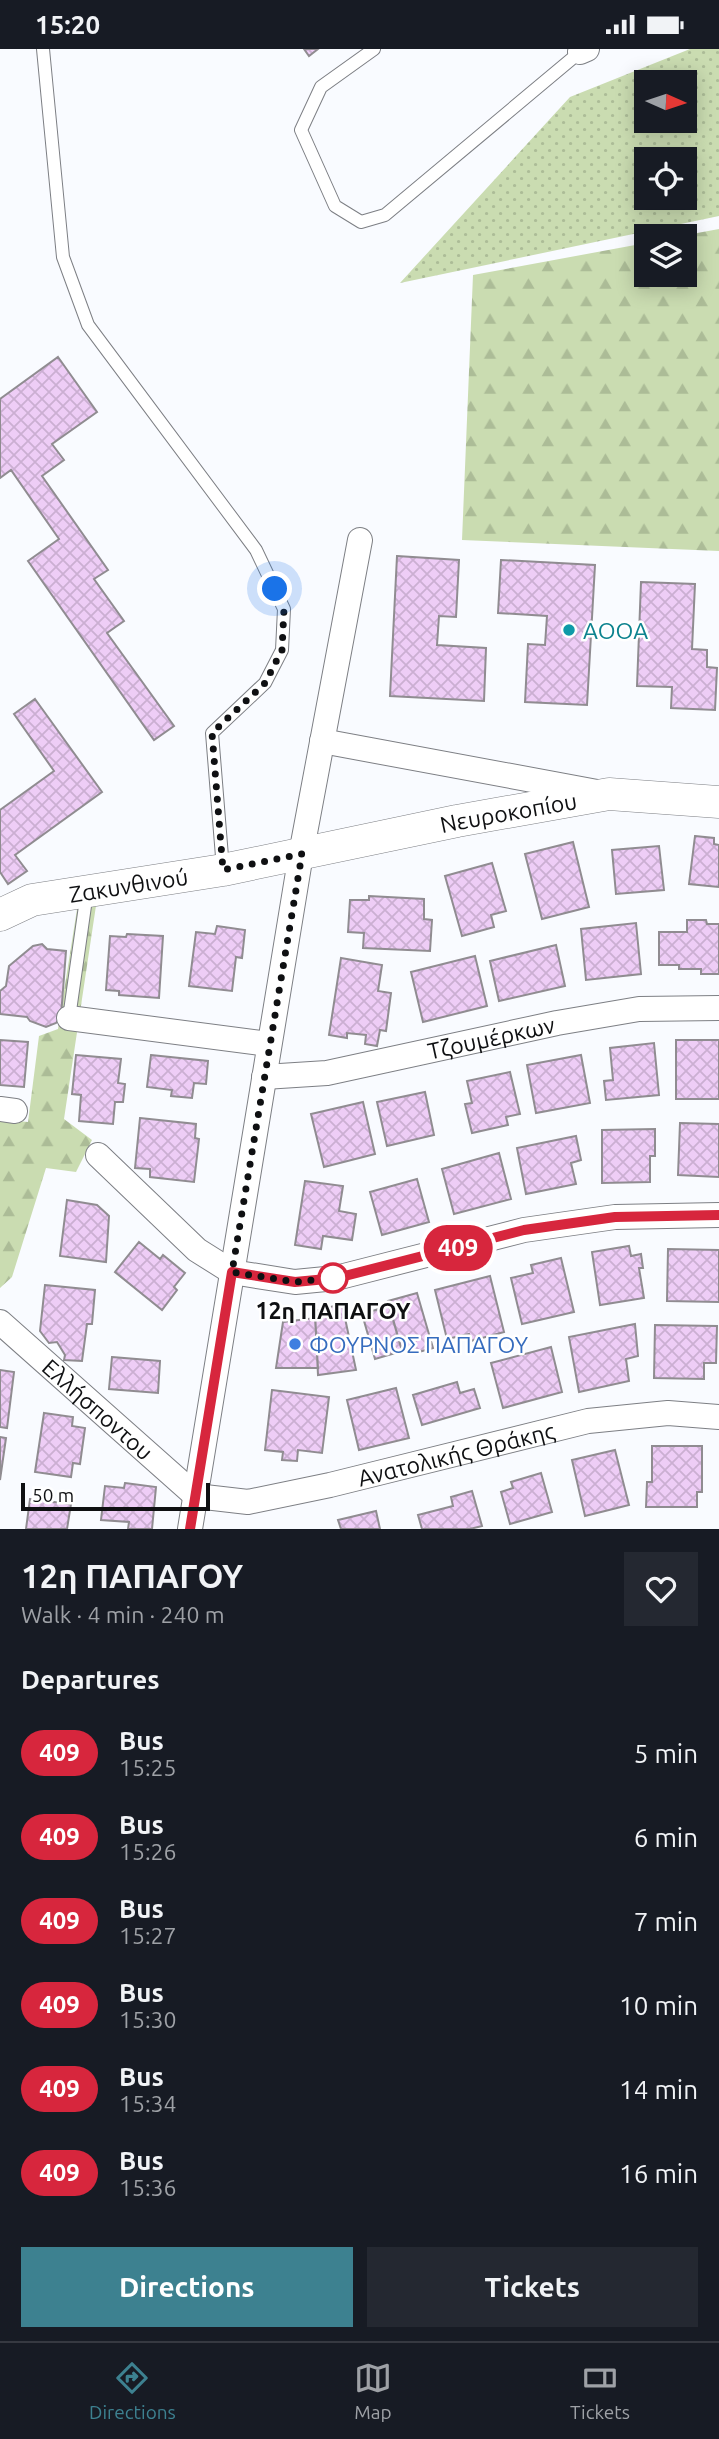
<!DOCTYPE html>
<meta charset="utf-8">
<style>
:root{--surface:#171b24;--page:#242831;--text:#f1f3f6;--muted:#9ea1a6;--line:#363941;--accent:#3d8190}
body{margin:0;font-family:Ubuntu,sans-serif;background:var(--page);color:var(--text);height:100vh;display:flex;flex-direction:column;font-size:26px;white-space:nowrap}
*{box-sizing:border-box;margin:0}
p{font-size:23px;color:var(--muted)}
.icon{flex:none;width:38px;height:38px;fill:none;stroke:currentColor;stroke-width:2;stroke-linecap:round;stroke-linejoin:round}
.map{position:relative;height:1480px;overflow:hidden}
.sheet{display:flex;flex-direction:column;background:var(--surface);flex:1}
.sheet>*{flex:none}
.badge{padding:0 14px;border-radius:23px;font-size:24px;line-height:46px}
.needle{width:46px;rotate:93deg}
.tools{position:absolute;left:634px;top:21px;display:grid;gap:14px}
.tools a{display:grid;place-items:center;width:63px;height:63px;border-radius:0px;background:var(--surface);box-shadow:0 4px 18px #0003;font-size:35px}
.scale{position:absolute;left:21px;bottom:18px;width:189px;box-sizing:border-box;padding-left:7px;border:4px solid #0f1012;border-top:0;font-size:19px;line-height:24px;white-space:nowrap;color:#0f1012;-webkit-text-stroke:5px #fff;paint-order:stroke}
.you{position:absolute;width:35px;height:35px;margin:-18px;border:5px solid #fff;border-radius:50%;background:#1a73e8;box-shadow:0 0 0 10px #1a73e833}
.map>.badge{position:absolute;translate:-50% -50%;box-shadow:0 0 0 4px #fff}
h2{padding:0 21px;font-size:26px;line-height:63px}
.round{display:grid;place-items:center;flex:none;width:74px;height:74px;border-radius:0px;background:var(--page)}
.head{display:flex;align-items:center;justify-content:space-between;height:119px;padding:0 21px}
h1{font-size:33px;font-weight:700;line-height:52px}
.primary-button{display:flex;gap:14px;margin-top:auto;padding:14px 21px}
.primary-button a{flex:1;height:80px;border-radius:0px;background:var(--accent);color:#fff;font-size:28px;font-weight:700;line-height:80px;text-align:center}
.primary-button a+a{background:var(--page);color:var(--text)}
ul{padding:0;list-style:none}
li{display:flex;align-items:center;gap:21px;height:84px;padding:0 21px}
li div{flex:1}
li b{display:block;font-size:26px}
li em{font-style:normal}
li .badge{min-width:77px;font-weight:700;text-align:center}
.status{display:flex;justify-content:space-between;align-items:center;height:49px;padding:0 35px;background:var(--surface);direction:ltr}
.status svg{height:19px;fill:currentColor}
.dock{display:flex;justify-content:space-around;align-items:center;height:98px;border-top:2px solid var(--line);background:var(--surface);font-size:19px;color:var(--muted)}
.dock a{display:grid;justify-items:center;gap:4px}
.dock .on{color:var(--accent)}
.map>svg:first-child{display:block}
</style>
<div class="status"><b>15:20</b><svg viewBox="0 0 49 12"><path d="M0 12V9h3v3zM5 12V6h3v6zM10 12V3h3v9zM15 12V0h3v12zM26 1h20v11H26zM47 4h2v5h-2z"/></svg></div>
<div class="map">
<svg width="719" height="1480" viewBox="0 0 719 1480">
<defs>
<pattern id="grass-dots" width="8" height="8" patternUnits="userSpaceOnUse" patternTransform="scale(1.75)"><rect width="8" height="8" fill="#cadcb1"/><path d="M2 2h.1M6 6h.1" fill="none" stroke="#acbc97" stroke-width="1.8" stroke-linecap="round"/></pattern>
<pattern id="forest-firs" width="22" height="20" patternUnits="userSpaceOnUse" patternTransform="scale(1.75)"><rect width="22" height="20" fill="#cadcb1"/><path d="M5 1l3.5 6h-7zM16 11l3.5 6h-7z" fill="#acbc97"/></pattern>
<pattern id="building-cross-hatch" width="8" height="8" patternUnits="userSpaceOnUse" patternTransform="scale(1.75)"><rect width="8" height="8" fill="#eecdf6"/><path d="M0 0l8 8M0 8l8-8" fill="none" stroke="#cbafd2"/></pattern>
</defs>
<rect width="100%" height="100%" fill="#f9fbff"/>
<path fill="url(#grass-dots)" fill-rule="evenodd" d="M 690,0 L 719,0 L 719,167 L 400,234 L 570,48 ZM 646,33 L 684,33 L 684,72 L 646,72 ZM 646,110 L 684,110 L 684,149 L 646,149 Z"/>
<path fill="url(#forest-firs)" d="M 719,180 L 719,502 L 462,491 L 473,226 L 646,194 L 646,226 L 684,226 L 684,187 L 681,187 Z
M 97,850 L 64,1070 L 92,1091 L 76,1123 L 46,1119 L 12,1228 L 0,1239 L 0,1070 L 28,1073 L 39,987 L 58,980 L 78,854 Z"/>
<path fill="url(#building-cross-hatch)" stroke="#908c91" stroke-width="2" d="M 304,0 L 318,0 L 309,7 Z
M 58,308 L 97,363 L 52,395 L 64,411 L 42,427 L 108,521 L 94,530 L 124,572 L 107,584 L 174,677 L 154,691 L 28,512 L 59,490 L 11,421 L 0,429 L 0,350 Z
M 397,507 L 459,511 L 456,568 L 439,567 L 437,596 L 486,599 L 484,652 L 390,647 Z
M 501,511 L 595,516 L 587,656 L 525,653 L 528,595 L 545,596 L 547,567 L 498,564 Z
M 641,533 L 695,535 L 692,600 L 707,601 L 707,618 L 717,619 L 715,661 L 671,659 L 672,638 L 637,637 Z
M 35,650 L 102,743 L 15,806 L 27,822 L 8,835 L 0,823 L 0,761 L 54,722 L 14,665 Z
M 695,787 L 714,789 L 714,795 L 719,796 L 719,838 L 689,835 Z
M 573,793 L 589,858 L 542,870 L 525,805 Z
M 659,797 L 664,841 L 616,845 L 612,801 Z
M 492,814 L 506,862 L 491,866 L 494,878 L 462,887 L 445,827 Z
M 369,847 L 424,850 L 424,870 L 432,871 L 430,902 L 363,899 L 364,884 L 348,883 L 350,851 L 369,851 Z
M 687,871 L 706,871 L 707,875 L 719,875 L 719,925 L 701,925 L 701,920 L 679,920 L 679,916 L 659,916 L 659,883 L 687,883 Z
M 636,874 L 641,925 L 586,931 L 581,880 Z
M 217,877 L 245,881 L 242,909 L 236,908 L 232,942 L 189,937 L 196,883 L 215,885 Z
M 127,885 L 163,887 L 159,949 L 119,946 L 119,942 L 106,941 L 110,887 L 126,888 Z
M 42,895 L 47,900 L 66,902 L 61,967 L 56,974 L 46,978 L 30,972 L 27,968 L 0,965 L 0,942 L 6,937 L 9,917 L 33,897 Z
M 556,896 L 565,937 L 499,952 L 490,912 Z
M 475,907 L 487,957 L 423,973 L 411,923 Z
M 341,909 L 382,916 L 378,942 L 391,944 L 386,982 L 380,981 L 377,997 L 365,995 L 366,986 L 347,984 L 347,989 L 329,986 Z
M 0,991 L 28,993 L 24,1038 L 0,1036 Z
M 676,991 L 719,991 L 719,1050 L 676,1050 Z
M 654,994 L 659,1046 L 606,1051 L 604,1032 L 613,1031 L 610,999 Z
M 76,1006 L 121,1010 L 118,1034 L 125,1035 L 123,1053 L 115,1053 L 113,1075 L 79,1072 L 81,1046 L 72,1045 Z
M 151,1006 L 208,1012 L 206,1035 L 194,1034 L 192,1049 L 171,1047 L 172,1041 L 147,1038 Z
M 581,1006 L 590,1054 L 536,1064 L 527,1016 Z
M 510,1023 L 520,1065 L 506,1068 L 508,1076 L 472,1084 L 465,1055 L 472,1054 L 467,1032 Z
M 425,1043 L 434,1086 L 387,1097 L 377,1053 Z
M 363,1053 L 375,1105 L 324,1118 L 311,1065 Z
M 140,1069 L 196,1075 L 195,1089 L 199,1090 L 194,1133 L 150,1128 L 150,1120 L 135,1119 Z
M 680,1074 L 719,1075 L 719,1128 L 678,1126 Z
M 655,1080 L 655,1107 L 650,1107 L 650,1133 L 602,1134 L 602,1081 Z
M 576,1087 L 581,1111 L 571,1114 L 576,1135 L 526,1145 L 517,1099 Z
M 499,1104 L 511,1150 L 454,1165 L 442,1120 Z
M 417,1130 L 429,1173 L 382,1186 L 370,1143 Z
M 305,1132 L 343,1137 L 339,1162 L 356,1165 L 352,1191 L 323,1187 L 321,1200 L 295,1196 Z
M 67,1151 L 97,1156 L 109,1167 L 106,1213 L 60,1207 Z
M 139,1193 L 160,1210 L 163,1206 L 185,1224 L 174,1238 L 177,1241 L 162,1261 L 115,1223 Z
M 629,1197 L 631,1207 L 641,1205 L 643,1219 L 639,1219 L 644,1249 L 600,1256 L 592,1203 Z
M 668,1200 L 719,1201 L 719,1253 L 667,1252 Z
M 561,1209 L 574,1263 L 522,1275 L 511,1229 L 533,1224 L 531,1216 Z
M 490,1227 L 504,1283 L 471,1292 L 469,1285 L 447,1290 L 435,1241 Z
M 45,1236 L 95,1241 L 92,1275 L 87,1275 L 82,1312 L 64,1311 L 65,1306 L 57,1293 L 49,1294 L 40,1282 Z
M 417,1244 L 433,1299 L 415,1304 L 413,1299 L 402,1302 L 388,1252 Z
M 342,1255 L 356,1321 L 318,1326 L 315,1262 Z
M 389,1257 L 402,1302 L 375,1310 L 362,1265 Z
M 315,1269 L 318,1319 L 276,1319 L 283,1273 Z
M 635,1275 L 638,1307 L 626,1310 L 629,1332 L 579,1343 L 569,1288 Z
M 655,1276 L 717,1277 L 716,1314 L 704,1314 L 704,1330 L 654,1329 Z
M 551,1298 L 562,1343 L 503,1359 L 491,1314 Z
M 112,1308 L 160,1312 L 158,1344 L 109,1340 Z
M 0,1321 L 14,1323 L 7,1379 L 0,1378 Z
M 457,1333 L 460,1344 L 474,1340 L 480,1359 L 422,1376 L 413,1346 Z
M 396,1339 L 409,1389 L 359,1401 L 347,1351 Z
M 272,1341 L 329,1348 L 322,1404 L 298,1401 L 297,1412 L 282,1411 L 283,1403 L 265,1401 Z
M 44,1364 L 73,1368 L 72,1377 L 85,1379 L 80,1415 L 73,1414 L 71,1428 L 35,1423 Z
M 0,1388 L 6,1389 L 0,1431 Z
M 652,1397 L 702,1397 L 702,1443 L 697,1443 L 697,1458 L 646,1458 L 647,1433 L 652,1433 Z
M 615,1401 L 629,1456 L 585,1467 L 572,1411 Z
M 541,1424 L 552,1463 L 510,1475 L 501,1443 L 513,1439 L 511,1433 Z
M 125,1434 L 156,1438 L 152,1480 L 128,1480 L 129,1473 L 101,1471 L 105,1437 L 124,1439 Z
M 472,1442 L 482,1477 L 470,1480 L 422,1480 L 418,1466 L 453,1457 L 451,1448 Z
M 30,1450 L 71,1455 L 67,1480 L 26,1480 Z
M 376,1462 L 380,1480 L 341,1480 L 338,1471 Z"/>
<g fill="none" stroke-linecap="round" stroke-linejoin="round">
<defs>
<path id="service" d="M 43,0 L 63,208 L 88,276 L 256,501 L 284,560 L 282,601 L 265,634 L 212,684 L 223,820
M 374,0 L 321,38 L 301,81 L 335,157 L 361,173 L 385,166 L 580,3
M 69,969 L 87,843"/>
<g id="minor">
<path d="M 580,3 L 587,0"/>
<path d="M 322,692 L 597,743"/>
<path d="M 69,969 L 269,995"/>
<path id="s1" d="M 264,1028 L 327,1024 L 557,974 L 639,960 L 719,959"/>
<path d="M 0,1060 L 15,1062"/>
<path d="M 98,1106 L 197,1201 L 232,1223 L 295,1233 L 336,1229 L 524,1181 L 615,1168 L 719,1166"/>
<path id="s2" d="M 0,1273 L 196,1447 L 248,1453 L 330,1436 L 588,1372 L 668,1364 L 719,1368"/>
<path d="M 190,1480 L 301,805 L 360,491"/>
</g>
<g id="tertiary">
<path id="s3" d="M 0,866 L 32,851 L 223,821 L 457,772 L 609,745 L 719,753"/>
</g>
</defs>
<use href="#service" stroke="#7d7f84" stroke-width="14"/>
<use href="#minor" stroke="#7d7f84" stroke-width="26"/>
<use href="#tertiary" stroke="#7d7f84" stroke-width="33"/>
<use href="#service" stroke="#fff" stroke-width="12"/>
<use href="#minor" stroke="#fff" stroke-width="24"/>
<use href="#tertiary" stroke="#fff" stroke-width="32"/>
</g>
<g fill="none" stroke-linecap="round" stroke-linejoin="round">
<defs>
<path id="line" d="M 190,1480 L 232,1223 L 295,1233 L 337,1229 L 524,1181 L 615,1168 L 719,1166"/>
</defs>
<use href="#line" stroke="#fff" stroke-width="16"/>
<use href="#line" stroke="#d7263d" stroke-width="10"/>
<path stroke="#0f1012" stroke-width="7" stroke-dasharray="0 12.6" d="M 275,540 L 284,560 L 282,601 L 265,634 L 212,684 L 223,821 L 302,805 L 232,1223 L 295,1233 L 333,1229"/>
</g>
<circle fill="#0f9aa8" stroke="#fff" stroke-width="2.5" cx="569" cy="581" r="7"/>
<circle fill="#fff" stroke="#d7263d" stroke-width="3.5" cx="333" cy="1229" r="14"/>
<circle fill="#3f7fe0" stroke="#fff" stroke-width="2.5" cx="295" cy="1295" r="7"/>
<g text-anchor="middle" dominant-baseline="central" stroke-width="5" stroke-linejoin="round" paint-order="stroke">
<g font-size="23" fill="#0d838f" stroke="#fff" text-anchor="start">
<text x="583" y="581">AOOA</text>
</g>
<g font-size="23" fill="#0f1012" stroke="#fff">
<text stroke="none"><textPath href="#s3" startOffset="520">Νευροκοπίου</textPath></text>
<text stroke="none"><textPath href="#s3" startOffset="133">Ζακυνθινού</textPath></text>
<text stroke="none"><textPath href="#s1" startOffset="231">Τζουμέρκων</textPath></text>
<text stroke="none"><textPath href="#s2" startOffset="131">Ελλήσποντου</textPath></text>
<text stroke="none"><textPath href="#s2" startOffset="528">Ανατολικής Θράκης</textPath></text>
</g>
<g font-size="23" font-weight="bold" fill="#0f1012" stroke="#fff">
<text x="333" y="1261">12η ΠΑΠΑΓΟΥ</text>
</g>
<g font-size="23" fill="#366cbe" stroke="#fff" text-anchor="start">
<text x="309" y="1295">ΦΟΥΡΝΟΣ ΠΑΠΑΓΟΥ</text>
</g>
</g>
</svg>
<div class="tools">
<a><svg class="needle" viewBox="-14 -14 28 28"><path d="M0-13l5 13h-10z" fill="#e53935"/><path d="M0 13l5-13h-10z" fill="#9ea1a6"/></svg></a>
<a><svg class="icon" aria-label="locate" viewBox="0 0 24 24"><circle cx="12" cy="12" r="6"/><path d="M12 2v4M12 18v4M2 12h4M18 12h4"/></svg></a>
<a><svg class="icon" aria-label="layers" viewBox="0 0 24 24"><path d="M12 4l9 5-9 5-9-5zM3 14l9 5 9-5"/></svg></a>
</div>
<div class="scale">50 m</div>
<div class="you" style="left:275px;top:540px"></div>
<b class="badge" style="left:458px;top:1199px;background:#d7263d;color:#fff">409</b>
</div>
<section class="sheet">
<div class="head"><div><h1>12η ΠΑΠΑΓΟΥ</h1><p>Walk · 4 min · 240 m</p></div><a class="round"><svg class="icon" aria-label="heart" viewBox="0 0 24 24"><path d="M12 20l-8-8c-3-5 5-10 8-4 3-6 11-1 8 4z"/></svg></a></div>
<h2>Departures</h2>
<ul>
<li><span class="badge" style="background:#d7263d;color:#fff">409</span><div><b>Bus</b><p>15:25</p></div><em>5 min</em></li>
<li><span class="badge" style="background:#d7263d;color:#fff">409</span><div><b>Bus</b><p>15:26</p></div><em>6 min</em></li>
<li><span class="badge" style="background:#d7263d;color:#fff">409</span><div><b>Bus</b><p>15:27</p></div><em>7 min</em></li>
<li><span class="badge" style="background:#d7263d;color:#fff">409</span><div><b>Bus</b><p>15:30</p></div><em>10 min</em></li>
<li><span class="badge" style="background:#d7263d;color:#fff">409</span><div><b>Bus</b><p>15:34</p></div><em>14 min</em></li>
<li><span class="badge" style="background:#d7263d;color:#fff">409</span><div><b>Bus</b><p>15:36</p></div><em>16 min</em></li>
</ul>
<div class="primary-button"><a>Directions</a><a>Tickets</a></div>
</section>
<nav class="dock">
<a class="on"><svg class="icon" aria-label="directions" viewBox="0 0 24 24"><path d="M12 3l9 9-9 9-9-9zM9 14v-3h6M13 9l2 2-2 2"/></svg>Directions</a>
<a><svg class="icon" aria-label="map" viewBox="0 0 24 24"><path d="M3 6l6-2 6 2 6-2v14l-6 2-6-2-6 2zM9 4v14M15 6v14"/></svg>Map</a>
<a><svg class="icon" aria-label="tickets" viewBox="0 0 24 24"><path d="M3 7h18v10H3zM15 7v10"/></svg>Tickets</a>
</nav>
